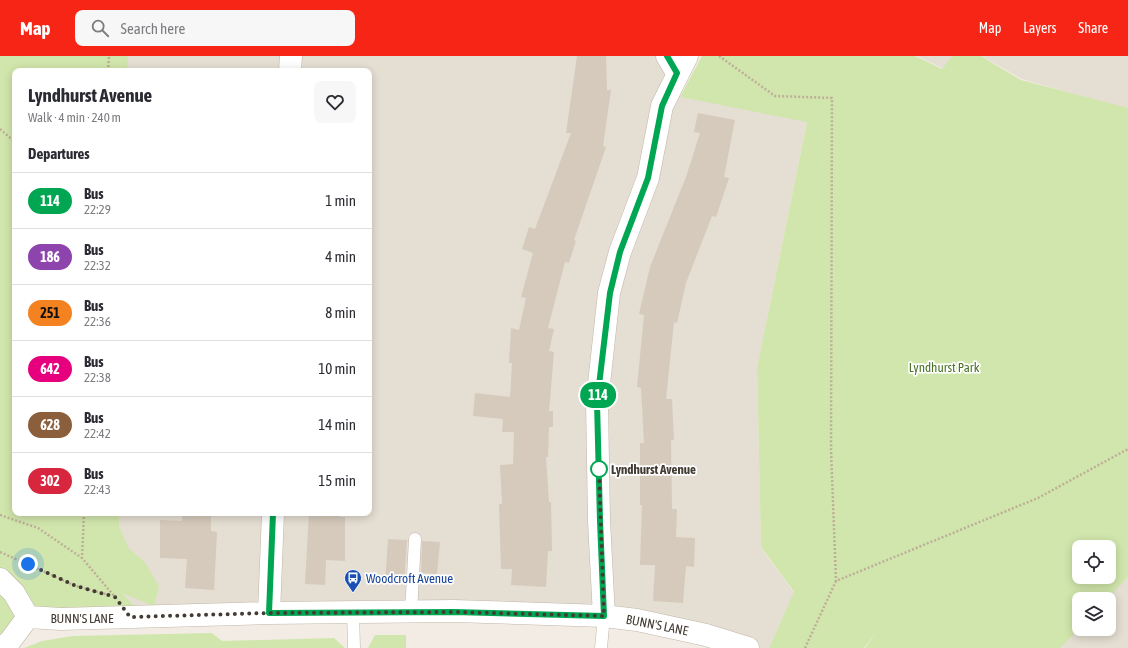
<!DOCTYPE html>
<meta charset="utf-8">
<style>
:root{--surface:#fff;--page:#f7f7f7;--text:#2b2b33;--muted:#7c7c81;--line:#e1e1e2;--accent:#f72515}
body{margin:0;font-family:"Asap Condensed",sans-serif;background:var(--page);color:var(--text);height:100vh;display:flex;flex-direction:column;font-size:15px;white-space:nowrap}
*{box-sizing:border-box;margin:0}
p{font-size:13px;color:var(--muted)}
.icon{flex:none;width:22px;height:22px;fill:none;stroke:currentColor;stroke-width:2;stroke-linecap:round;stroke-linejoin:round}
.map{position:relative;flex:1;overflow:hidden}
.details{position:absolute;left:12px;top:12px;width:360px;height:448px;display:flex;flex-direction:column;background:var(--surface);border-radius:8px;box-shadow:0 2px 10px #0003}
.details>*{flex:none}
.badge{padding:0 8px;border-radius:13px;font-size:14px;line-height:26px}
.controls{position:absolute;left:1072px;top:484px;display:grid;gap:8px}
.controls a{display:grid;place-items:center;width:44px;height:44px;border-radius:8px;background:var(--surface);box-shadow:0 2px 10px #0003;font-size:20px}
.you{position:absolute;width:20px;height:20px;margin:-10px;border:3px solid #fff;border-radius:50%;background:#1a73e8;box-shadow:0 0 0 6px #1a73e833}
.map>.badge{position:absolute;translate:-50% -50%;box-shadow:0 0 0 2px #fff}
h2{padding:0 16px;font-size:15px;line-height:36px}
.round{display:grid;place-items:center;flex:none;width:42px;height:42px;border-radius:8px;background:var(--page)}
.summary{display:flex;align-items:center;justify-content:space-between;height:68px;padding:0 16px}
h1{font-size:19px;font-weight:700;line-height:30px}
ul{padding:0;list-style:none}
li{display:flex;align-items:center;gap:12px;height:56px;padding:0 16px;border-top:1px solid var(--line)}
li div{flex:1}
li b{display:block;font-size:15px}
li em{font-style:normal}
li .badge{min-width:44px;font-weight:700;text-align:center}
header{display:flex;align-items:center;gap:24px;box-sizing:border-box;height:56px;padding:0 20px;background:var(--accent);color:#fff}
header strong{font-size:19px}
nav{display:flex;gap:22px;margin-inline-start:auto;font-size:14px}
.search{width:280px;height:36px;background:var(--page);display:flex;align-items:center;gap:10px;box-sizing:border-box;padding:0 14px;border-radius:8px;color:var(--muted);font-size:15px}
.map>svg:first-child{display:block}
</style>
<header>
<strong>Map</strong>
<div class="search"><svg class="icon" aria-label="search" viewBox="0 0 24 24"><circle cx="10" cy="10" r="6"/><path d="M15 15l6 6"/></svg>Search here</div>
<nav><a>Map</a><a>Layers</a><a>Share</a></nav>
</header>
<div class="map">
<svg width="1128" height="592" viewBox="0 0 1128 592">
<rect width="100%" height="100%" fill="#f2ece4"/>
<path fill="#e5ded2" d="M 121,0 L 678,0 L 672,10 L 680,41 L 807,65 L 757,312 L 761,492 L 794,537 L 769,592 L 747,592 L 604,556 L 146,561 L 96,510 L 98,457 L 369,457 L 369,15 L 121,15 Z
M 917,0 L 953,0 L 944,13 Z
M 982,0 L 1128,0 L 1128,54 L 1022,23 Z
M 1128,521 L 1128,592 L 1057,592 L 1079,570 L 1079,573 L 1109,573 L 1109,543 L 1106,543 Z"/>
<path fill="#d1e6ac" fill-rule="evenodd" d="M 0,0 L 128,0 L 127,15 L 15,15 L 15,457 L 119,457 L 119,470 L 129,493 L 144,505 L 159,530 L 154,550 L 122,537 L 146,561 L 28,561 L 0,592 Z
M 702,0 L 915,0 L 942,13 L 952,0 L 981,0 L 1021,24 L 1128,52 L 1128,521 L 1107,543 L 1079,543 L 1079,573 L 1060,592 L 865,592 L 877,575 L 864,592 L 769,592 L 794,536 L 761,491 L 757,312 L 807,66 L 680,41 ZM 1079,491 L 1109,491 L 1109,521 L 1079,521 Z
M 212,577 L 222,585 L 334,582 L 345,592 L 24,592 L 42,585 L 73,580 Z
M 375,579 L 406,579 L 406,592 L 368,592 Z"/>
<path fill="#d6cabc" d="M 577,0 L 606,0 L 607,34 L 611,34 L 603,90 L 606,91 L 574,184 L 576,185 L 569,207 L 565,206 L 548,272 L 554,273 L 549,295 L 554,296 L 549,355 L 553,355 L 553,371 L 549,371 L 548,401 L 546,401 L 549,446 L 551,446 L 552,495 L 548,495 L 546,531 L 511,529 L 512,513 L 501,513 L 499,448 L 502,448 L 500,409 L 513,408 L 514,376 L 502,376 L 503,363 L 473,360 L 475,337 L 510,341 L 512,307 L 509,307 L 511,272 L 519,274 L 526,242 L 521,241 L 533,197 L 522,193 L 529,171 L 535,173 L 571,77 L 566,77 Z
M 698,57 L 735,64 L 724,121 L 729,122 L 716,161 L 712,160 L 686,227 L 677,267 L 674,266 L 666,343 L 672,343 L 674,384 L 671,384 L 672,453 L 677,453 L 676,481 L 695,482 L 694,511 L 686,510 L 683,547 L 653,545 L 655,509 L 640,509 L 642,449 L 640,449 L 640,387 L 644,387 L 641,332 L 637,331 L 644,259 L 639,258 L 650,211 L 686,121 L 700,77 L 694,76 Z
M 182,457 L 211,457 L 211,475 L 217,476 L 214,534 L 185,532 L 187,503 L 160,502 L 160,464 L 182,465 Z
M 309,457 L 340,457 L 340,461 L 345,461 L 345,505 L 326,504 L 325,529 L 305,528 Z
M 388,483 L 407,484 L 404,528 L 385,527 Z
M 422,485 L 440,486 L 437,518 L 421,517 Z"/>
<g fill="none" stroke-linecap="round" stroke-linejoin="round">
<defs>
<path id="service" d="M 353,556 L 354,592
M 411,556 L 415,483
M 601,592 L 604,560"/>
<path id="minor" d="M 667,0 L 677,17"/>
<path id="tertiary" d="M 290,15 L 291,0
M 0,523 L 14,537 L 28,561
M 269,557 L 273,457
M 604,560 L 599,465 L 597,346 L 609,237 L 620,196 L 648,122 L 662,50 L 687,0
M 28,561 L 61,563 L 269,557 L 454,555 L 604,560 L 637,564 L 706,579 L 748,592
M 2,592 L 10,585 L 28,561"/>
</defs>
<use href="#service" stroke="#c0b6a9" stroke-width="13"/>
<use href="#minor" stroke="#c0b6a9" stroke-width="23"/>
<use href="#tertiary" stroke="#c0b6a9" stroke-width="23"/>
<path stroke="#beae98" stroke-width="2.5" stroke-dasharray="2 2" stroke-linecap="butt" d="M 719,0 L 775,40 L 832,42 L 831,394 L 836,525
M 108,15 L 109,0
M 0,73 L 15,86
M 84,457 L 82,502 L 115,541
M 0,459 L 38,472 L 82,502
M 0,496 L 76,530 L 109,539
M 805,592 L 836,525 L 1038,442 L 1128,393"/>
<use href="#service" stroke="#fff" stroke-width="12"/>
<use href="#minor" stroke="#fff" stroke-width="22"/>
<use href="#tertiary" stroke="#fff" stroke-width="22"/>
</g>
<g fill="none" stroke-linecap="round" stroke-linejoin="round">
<defs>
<path id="line" d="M 273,457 L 269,557 L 454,556 L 604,560 L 600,465 L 597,346 L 610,237 L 620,196 L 648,122 L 662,50 L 677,17 L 667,0"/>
</defs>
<use href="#line" stroke="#fff" stroke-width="9"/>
<use href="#line" stroke="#00a651" stroke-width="6"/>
<path stroke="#433c34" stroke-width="4" stroke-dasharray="0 7.2" d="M 28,508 L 76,530 L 115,541 L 130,561 L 269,557 L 454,556 L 604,560 L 599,413"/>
</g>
<defs>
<symbol id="bus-pin" viewBox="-11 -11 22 30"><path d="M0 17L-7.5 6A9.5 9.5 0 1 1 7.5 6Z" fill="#1a4fb4" stroke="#fff"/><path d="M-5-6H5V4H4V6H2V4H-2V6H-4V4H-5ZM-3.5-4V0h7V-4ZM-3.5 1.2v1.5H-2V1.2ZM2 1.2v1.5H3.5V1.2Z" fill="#fff"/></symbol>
</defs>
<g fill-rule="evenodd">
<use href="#bus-pin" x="343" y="512" width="20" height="27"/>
</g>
<circle fill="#fff" stroke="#00a651" stroke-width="2" cx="599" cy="413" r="8"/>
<g text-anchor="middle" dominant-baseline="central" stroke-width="3.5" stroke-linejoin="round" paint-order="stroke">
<g font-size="13" fill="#4b7428" stroke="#fff">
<text x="944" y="311">Lyndhurst Park</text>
</g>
<g font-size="13" font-weight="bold" fill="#433c34" stroke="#fff" text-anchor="start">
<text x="611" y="413">Lyndhurst Avenue</text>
</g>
<g font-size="13" fill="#164399" stroke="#fff" text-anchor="start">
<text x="366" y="522">Woodcroft Avenue</text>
</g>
<g font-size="13" fill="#433c34" stroke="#fff">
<text x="82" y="562">BUNN'S LANE</text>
<text transform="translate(657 569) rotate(11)">BUNN'S LANE</text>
</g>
</g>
</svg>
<div class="controls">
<a><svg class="icon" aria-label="locate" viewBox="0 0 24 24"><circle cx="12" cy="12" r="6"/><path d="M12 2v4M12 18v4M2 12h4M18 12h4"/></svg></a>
<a><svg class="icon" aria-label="layers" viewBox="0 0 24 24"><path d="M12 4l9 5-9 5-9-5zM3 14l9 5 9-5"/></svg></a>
</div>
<div class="you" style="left:28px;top:508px"></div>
<b class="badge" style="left:598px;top:339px;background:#00a651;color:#fff">114</b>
<section class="details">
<div class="summary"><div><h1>Lyndhurst Avenue</h1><p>Walk · 4 min · 240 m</p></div><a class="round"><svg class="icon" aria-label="heart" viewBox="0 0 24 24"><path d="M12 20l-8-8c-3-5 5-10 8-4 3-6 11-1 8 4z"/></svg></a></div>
<h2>Departures</h2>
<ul>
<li><span class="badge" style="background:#00a651;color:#fff">114</span><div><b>Bus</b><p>22:29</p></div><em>1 min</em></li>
<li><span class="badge" style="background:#8e44ad;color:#fff">186</span><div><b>Bus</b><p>22:32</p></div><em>4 min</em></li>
<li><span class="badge" style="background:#f58220;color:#111">251</span><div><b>Bus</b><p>22:36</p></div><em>8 min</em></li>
<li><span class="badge" style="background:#e6007e;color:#fff">642</span><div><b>Bus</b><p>22:38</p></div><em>10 min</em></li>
<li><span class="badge" style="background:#8b5e3c;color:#fff">628</span><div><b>Bus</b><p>22:42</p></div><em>14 min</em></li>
<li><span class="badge" style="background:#d7263d;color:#fff">302</span><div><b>Bus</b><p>22:43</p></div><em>15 min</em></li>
</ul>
</section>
</div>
